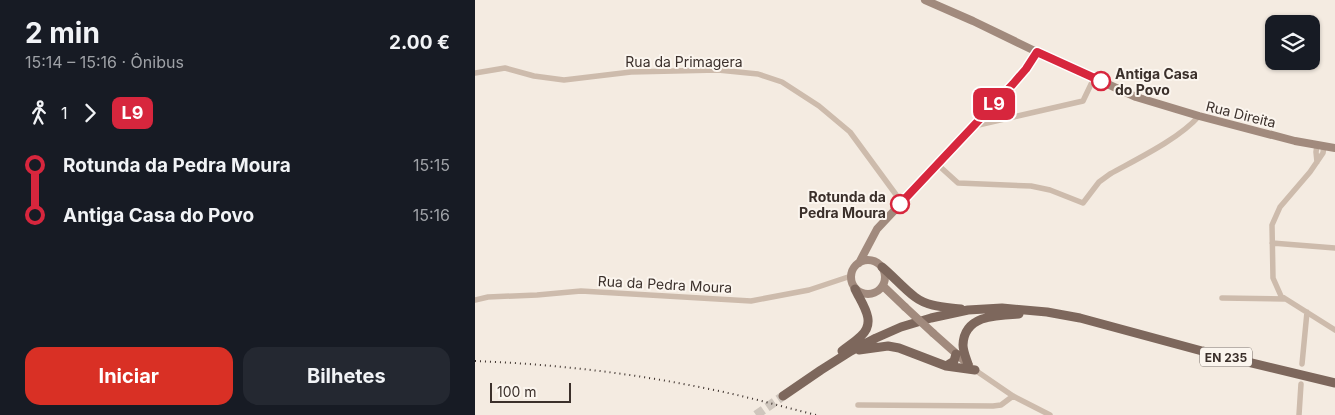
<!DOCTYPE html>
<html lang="pt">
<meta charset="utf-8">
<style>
:root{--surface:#171b24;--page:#242831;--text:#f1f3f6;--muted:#9ea1a6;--accent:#d93025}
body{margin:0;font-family:Inter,sans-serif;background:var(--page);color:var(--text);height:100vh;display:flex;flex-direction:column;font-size:19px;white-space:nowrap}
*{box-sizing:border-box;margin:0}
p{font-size:16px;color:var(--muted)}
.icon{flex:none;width:28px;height:28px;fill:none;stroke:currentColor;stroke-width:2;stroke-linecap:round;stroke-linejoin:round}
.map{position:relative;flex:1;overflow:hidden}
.side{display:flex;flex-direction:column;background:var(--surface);width:475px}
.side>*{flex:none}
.badge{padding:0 10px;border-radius:8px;font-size:18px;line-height:32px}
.tools{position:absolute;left:790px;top:15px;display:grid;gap:10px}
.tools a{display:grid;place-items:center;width:55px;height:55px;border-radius:10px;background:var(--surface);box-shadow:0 1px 4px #0004;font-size:25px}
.scale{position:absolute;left:15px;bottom:12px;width:81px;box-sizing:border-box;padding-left:5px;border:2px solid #3b302b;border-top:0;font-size:14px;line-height:18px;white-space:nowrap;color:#3b302b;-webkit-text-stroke:4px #fbf5ee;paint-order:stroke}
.map>.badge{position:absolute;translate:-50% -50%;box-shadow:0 0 0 2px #fff}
.legs{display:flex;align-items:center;gap:8px;height:55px;padding:0 25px;font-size:16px}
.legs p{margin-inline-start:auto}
.overview{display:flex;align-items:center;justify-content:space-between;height:85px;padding:0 25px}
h1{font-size:28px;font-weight:700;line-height:38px}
.primary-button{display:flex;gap:10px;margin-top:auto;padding:10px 25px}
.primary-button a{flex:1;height:58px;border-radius:15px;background:var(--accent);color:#fff;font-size:20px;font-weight:700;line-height:58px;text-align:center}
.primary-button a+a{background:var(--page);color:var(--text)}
ul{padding:0 25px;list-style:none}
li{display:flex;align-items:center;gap:18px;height:50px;font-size:19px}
li i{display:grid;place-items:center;width:8px;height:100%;margin:0 6px;background:currentColor}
li i::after{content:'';width:12px;height:12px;margin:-6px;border:4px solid;border-radius:50%;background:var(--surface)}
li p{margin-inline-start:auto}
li:first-child i{background:linear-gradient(#0000 50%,currentColor 0)}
li:last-child i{background:linear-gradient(currentColor 50%,#0000 0)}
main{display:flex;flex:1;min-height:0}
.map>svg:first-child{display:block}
</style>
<main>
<section class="side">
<div class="overview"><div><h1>2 min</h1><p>15:14 – 15:16 · Ônibus</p></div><b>2.00 €</b></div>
<div class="legs"><svg class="icon" aria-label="walk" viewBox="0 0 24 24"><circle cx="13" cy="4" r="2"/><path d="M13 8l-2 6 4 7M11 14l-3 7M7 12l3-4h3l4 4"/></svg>1<svg class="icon" aria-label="forward" viewBox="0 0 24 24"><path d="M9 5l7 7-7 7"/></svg><b class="badge" style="background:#d7263d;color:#fff">L9</b></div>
<ul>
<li><i style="color:#d7263d"></i><b>Rotunda da Pedra Moura</b><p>15:15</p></li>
<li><i style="color:#d7263d"></i><b>Antiga Casa do Povo</b><p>15:16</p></li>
</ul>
<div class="primary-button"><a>Iniciar</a><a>Bilhetes</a></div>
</section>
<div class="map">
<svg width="860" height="415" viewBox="0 0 860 415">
<rect width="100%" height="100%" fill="#f4ebe1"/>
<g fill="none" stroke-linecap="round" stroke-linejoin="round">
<path stroke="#cfc6bd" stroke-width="9" stroke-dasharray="9 4.5" stroke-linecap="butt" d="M 281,415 L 308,396"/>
<path stroke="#cdbbac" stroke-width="5.5" d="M 0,73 L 30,68 L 59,76 L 89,80 L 156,72 L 243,70 L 283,74 L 307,82 L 344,106 L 375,132 L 422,196 L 428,201
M 499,126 L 608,101 L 619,78
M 842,145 L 841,152 L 842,162
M 849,146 L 848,153 L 835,172 L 805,207 L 797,225 L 798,278 L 806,296 L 860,330
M 462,164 L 483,183 L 556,186 L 575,190 L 608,203 L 624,182 L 635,174 C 662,159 704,139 724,116
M 797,243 L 860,248
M 747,298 L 810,299
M 0,300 L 13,297 L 62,295 L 106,291 L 276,301 L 334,290 L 376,276
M 827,364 L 832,312
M 500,370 L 538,396 L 575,415
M 383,405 L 518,406 L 526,405 L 538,396
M 824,415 L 826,384"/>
<path stroke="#a18a7d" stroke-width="8" d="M 450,0 L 498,21 L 562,52 L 661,97 L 724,116 L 820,141 L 860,148
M376 277a17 17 0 1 1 34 0a17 17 0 1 1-34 0Z
M 384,263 L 402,229 L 538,84 L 551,69 L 562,52
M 408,286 L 430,307
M 458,333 L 494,365"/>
<path stroke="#7d675c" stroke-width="9" d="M 407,267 C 418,276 428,288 440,297 C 453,307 470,307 486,309
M 384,350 L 413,346 L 424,348 L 471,366 L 500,370
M 367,351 C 373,346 380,342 386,336 C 402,322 387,304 380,289
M 493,364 C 491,358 488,351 488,345 C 489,315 522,315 544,314
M 471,366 L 479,361 L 481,354
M 308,396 L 346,370 L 376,351 L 401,338 L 426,327 L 456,318 L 493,310 L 527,308 L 572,312 L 605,318 L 727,351 L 860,383"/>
<path stroke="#3b302b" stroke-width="2" stroke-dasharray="1 4" stroke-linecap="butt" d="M 0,361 C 78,364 157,373 234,389 C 270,396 305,406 341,415"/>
<path stroke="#a18a7d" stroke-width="8" d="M 430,307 L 458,333"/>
</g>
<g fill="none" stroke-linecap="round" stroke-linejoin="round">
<defs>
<path id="line-1" d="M 425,204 L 538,84 L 551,69 L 562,52 L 626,81"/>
</defs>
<use href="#line-1" stroke="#fff" stroke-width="11"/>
<use href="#line-1" stroke="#d7263d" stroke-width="8"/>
</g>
<g fill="#fff" stroke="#d7263d" stroke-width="2.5">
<circle cx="626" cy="81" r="9"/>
<circle cx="425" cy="204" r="9"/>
</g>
<g text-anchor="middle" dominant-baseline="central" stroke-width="4" stroke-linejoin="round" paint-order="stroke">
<rect fill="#fbf5ee" stroke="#756b66" stroke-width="1" x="725" y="347.5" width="52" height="19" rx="4"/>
<g font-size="12" font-weight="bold" fill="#3b302b">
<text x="751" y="357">EN 235</text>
</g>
<g font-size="14" fill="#3b302b" stroke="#fbf5ee">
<text x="209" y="61">Rua da Primagera</text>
<text transform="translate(766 114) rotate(14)">Rua Direita</text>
<text transform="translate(190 284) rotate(3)">Rua da Pedra Moura</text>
</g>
<g font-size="14" font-weight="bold" fill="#3b302b" stroke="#fbf5ee" text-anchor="start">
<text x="640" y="73">Antiga Casa<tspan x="640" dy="16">do Povo</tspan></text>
<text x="411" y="196" text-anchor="end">Rotunda da<tspan x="411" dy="16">Pedra Moura</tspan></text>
</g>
</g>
</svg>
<div class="tools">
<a><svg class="icon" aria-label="layers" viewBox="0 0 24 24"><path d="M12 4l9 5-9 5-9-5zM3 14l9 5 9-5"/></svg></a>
</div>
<div class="scale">100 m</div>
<b class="badge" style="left:519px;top:104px;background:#d7263d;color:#fff">L9</b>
</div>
</main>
